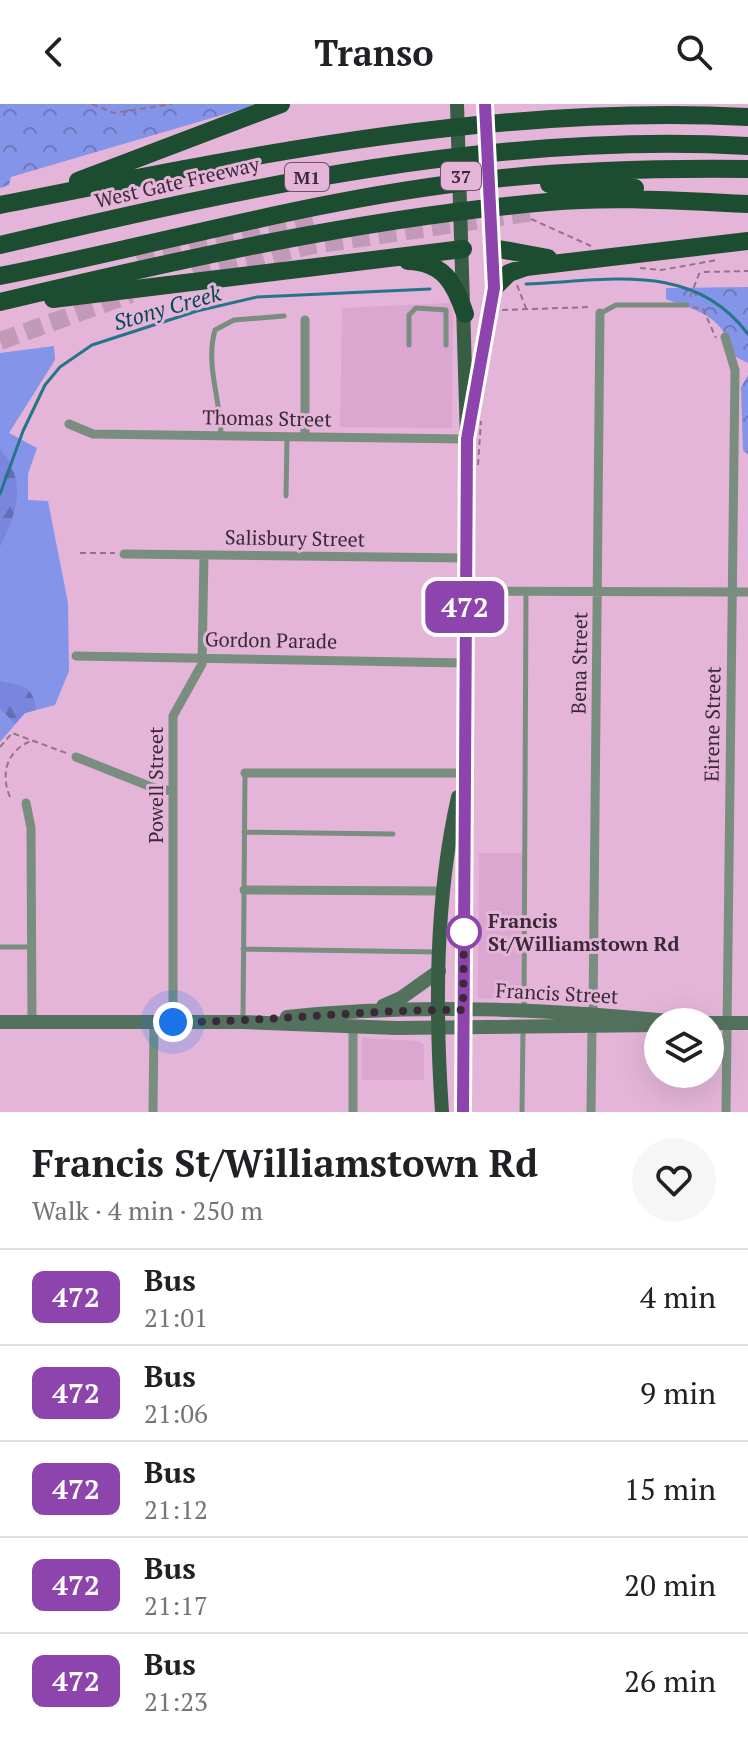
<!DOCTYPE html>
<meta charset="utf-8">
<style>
:root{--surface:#fff;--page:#f6f6f6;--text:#202124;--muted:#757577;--line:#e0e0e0}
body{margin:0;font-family:"PT Serif",serif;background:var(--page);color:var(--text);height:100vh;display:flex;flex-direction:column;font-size:30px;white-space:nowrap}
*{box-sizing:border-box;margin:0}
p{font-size:26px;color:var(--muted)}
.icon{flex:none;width:44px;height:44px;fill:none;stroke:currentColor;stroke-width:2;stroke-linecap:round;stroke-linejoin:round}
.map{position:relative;height:1008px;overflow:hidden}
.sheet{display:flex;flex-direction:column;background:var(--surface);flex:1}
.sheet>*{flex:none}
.badge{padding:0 16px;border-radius:12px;font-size:28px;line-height:52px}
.controls{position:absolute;left:644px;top:904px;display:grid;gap:16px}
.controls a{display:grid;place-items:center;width:80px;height:80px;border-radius:50%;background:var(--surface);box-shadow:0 8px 32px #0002;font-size:40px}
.you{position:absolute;width:40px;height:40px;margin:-20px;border:6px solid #fff;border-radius:50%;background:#1a73e8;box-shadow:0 0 0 12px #1a73e833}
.map>.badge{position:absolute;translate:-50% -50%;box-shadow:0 0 0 4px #fff}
.round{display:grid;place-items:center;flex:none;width:84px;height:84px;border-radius:42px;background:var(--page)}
.summary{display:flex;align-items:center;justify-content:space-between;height:136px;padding:0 32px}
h1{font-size:38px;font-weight:700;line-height:60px}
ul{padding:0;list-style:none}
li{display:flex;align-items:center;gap:24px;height:96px;padding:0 32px;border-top:2px solid var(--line)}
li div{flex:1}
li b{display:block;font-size:30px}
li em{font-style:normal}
li .badge{min-width:88px;font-weight:700;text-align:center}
header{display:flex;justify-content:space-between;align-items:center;height:104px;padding:0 32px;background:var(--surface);font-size:36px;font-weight:700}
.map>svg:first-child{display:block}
</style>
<header><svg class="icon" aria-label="back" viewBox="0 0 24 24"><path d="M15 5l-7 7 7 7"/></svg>Transo<svg class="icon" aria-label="search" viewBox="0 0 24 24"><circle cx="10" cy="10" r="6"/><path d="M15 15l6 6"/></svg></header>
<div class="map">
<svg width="748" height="1008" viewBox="0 0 748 1008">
<defs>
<pattern id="forest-firs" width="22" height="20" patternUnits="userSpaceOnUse" patternTransform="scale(2)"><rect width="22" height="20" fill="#7887dd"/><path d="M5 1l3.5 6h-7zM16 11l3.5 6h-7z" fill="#646eb4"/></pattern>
<pattern id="park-crowns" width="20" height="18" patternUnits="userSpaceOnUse" patternTransform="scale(2)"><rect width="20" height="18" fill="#8494e8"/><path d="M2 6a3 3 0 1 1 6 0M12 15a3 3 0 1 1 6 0" fill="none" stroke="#6d79bd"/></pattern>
</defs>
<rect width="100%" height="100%" fill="#e4b5d9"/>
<path fill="#dba7d0" d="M 450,199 L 453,210 L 452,324 L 340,323 L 342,204 Z
M 479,749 L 524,749 L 523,896 L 478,894 Z
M 362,934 L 419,937 L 424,941 L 424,976 L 362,976 Z"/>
<path fill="#8494e8" d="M 54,242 L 55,256 L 9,329 L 37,344 L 28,370 L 28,396 L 48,397 L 68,499 L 69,567 L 55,601 L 25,609 L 0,638 L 0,249 Z"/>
<path fill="url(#forest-firs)" d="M 0,345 C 28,378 17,407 0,443 Z
M 0,577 C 20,581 35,582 36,606 L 25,609 L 15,620 L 0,604 Z"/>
<path fill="url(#park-crowns)" d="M 0,0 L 259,0 L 11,73 L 9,81 L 0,84 Z
M 748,183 L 748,259 L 736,253 C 720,211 706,210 666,195 L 666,184 Z
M 748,271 L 748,350 L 743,347 L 741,283 Z"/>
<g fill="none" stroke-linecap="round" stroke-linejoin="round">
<path stroke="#257589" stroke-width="3" d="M 526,180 C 607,177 693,156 748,230
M 0,390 L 23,327 L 45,281 L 60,263 L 92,241 L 197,207 L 257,193 L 430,185"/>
<path stroke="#c299b9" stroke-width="18" stroke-dasharray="18 9" stroke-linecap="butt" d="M 138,159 L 192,142 L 318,111
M 194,172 L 308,142 L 534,108
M 0,237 L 131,190"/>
<path stroke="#94728c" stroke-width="2" stroke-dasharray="6 4" stroke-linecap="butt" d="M 92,0 L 114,9 L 172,0
M 531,115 L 591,142
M 640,164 L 661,166 L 717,156
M 517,181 L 526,204
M 690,193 L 699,170 L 704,168 L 748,167
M 693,203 L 703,205 L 716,234
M 502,206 L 591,203
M 478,361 L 481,317
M 80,449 L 115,449
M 0,643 L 12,629 L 69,650
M 10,693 C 0,670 7,646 31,637"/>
<path stroke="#798e7f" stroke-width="5" d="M 601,209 L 616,201 L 687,201
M 409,241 L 409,211 L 416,204 L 446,206 L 446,241
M 221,331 C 221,298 205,260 215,226 L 234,216 L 284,212
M 286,392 L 287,334
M 244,728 L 393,730
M 0,843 L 31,843
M 243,845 L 438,848
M 524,906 L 526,488
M 243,917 L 245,669
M 522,1008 L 523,925"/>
<path stroke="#798e7f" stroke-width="9" d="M 725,233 L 735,266 L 726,1008
M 69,320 L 93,330 L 467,335
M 305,333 L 305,216
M 124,450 L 466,454
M 466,487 L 748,488
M 76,552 L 464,559
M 76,653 L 154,684 L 172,687
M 245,669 L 463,669
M 26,699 L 31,724 L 32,919
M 244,786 L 442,787
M 593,909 L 600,209
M 173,918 L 173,612 L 202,560 L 204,451
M 153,1008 L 154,918
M 353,1008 L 353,923
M 591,1008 L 592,923"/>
<path stroke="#53725d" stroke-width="14" d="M 383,902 L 401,894 L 439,867
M 287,913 C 417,899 548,905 678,918
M 0,918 L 243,918 L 396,924 L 658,921
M 710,919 L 748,919"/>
<path stroke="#375e44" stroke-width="14" d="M 457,0 L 467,335 L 463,1008
M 473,307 L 494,184 L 485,0
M 442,1008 C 435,904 435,795 458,693"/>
<path stroke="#1c4d30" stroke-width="18" d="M 78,77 L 281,0
M 549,80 L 635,84
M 0,101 C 247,52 495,0 748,13
M 0,141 C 247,83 493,28 748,42
M 493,144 L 548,154
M 408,157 C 444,158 455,180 465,210
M 0,172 C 158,141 315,95 476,77 C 566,66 657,64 748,65
M 494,184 L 509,169 L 526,163 L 748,137
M 53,195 L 463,145
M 0,198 C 181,155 363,114 548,98 C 615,92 681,97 748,100"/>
</g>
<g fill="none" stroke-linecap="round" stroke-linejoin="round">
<defs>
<path id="line" d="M 463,1008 L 467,335 L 494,184 L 485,0"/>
</defs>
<use href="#line" stroke="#fff" stroke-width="18"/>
<use href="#line" stroke="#8e44ad" stroke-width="12"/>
<path stroke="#3b2937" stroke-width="8" stroke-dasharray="0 14.4" d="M 173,918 C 270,918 366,905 463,906 L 464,828"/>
</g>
<circle fill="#fff" stroke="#8e44ad" stroke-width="4" cx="464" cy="828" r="16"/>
<g text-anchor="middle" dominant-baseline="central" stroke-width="6" stroke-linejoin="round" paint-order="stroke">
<g fill="#e4b5d9" stroke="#6e5368" stroke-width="2">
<rect x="441" y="58" width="40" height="28" rx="6"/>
<rect x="285" y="59" width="44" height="28" rx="6"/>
</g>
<g font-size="18" font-weight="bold" fill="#3b2937">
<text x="461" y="72">37</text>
<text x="307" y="73">M1</text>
</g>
<g font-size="20" fill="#3b2937" stroke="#e4b5d9">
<text transform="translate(177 78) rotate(-13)">West Gate Freeway</text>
<text transform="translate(267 314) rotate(1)">Thomas Street</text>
<text transform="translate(295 434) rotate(1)">Salisbury Street</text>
<text transform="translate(271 536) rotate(1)">Gordon Parade</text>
<text transform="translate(579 559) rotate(-89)">Bena Street</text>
<text transform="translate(712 620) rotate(-89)">Eirene Street</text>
<text transform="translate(155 681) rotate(-90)">Powell Street</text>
<text transform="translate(557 889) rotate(3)">Francis Street</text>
</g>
<g font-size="20" font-weight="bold" fill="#3b2937" stroke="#e4b5d9" text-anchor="start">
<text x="488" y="816">Francis<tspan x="488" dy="23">St/Williamstown Rd</tspan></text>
</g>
<g font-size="22" font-style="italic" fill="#034854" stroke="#e4b5d9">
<text transform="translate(167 203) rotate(-16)">Stony Creek</text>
</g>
</g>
</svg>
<div class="controls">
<a><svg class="icon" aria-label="layers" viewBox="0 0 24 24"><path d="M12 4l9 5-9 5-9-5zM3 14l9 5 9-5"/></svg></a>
</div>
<div class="you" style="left:173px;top:918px"></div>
<b class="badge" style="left:465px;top:503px;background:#8e44ad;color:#fff">472</b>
</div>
<section class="sheet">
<div class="summary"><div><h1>Francis St/Williamstown Rd</h1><p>Walk · 4 min · 250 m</p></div><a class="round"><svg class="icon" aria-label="heart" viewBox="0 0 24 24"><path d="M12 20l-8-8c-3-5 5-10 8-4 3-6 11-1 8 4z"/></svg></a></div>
<ul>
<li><span class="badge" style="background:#8e44ad;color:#fff">472</span><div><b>Bus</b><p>21:01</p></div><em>4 min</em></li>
<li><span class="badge" style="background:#8e44ad;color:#fff">472</span><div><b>Bus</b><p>21:06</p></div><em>9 min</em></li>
<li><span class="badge" style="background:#8e44ad;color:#fff">472</span><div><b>Bus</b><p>21:12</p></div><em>15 min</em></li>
<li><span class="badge" style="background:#8e44ad;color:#fff">472</span><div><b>Bus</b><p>21:17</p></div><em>20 min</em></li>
<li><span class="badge" style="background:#8e44ad;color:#fff">472</span><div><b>Bus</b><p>21:23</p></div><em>26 min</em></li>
</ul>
</section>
